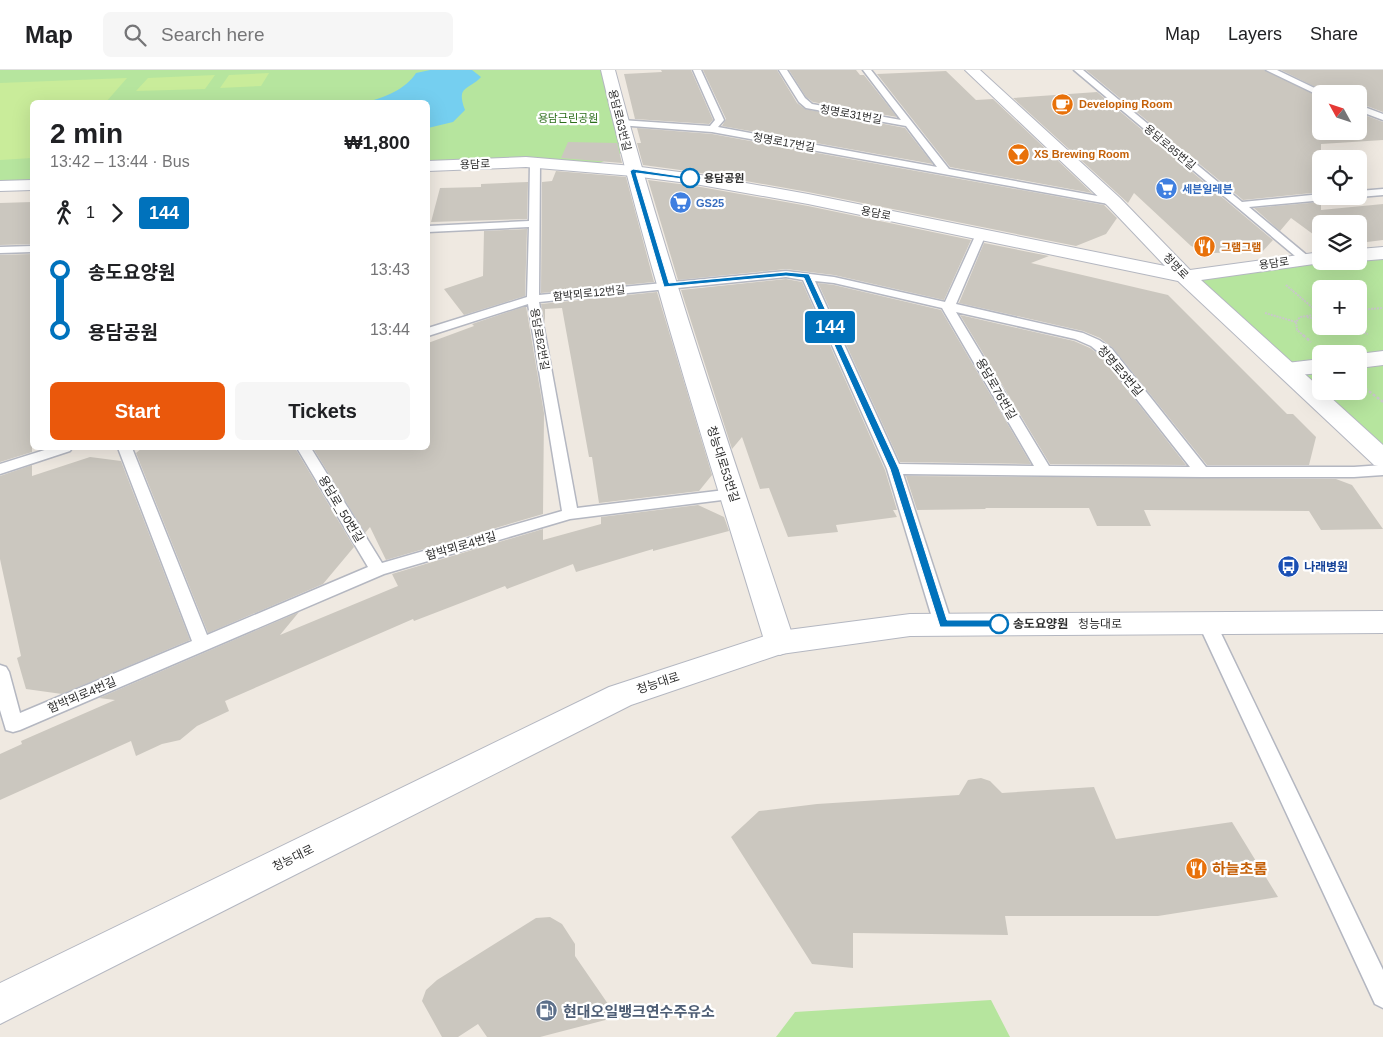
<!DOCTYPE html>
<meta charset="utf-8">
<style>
:root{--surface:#fff;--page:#f6f6f6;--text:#202124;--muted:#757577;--line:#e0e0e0;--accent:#ea580c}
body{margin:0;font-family:Helvetica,"Noto Sans KR",sans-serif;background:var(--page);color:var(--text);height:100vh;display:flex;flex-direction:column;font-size:19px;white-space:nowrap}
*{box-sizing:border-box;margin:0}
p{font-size:16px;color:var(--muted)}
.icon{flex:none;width:28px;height:28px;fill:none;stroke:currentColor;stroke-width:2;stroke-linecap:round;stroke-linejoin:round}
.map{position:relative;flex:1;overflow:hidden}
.details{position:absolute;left:30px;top:30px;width:400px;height:350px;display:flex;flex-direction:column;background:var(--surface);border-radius:8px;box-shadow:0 5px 20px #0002}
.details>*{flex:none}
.badge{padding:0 10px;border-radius:4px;font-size:18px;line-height:32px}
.needle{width:32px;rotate:310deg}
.fabs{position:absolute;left:1312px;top:15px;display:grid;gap:10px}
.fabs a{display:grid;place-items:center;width:55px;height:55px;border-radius:8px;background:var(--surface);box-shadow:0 5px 20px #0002;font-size:25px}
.map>.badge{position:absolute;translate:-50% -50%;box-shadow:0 0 0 2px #fff}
.legs{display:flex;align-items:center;gap:8px;height:55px;padding:0 20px;font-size:16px}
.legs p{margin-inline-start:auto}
.overview{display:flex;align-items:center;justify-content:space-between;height:85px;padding:0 20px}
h1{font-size:28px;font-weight:600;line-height:38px}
.cta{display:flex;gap:10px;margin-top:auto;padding:10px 20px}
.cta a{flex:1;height:58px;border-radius:8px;background:var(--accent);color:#fff;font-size:20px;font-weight:600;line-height:58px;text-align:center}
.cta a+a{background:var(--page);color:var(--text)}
ul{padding:0 20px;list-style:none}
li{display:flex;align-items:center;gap:18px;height:60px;font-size:19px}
li i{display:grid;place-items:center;width:8px;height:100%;margin:0 6px;background:currentColor}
li i::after{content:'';width:12px;height:12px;margin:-6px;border:4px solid;border-radius:50%;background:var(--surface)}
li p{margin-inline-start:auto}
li:first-child i{background:linear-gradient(#0000 50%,currentColor 0)}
li:last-child i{background:linear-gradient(currentColor 50%,#0000 0)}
header{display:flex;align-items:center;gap:30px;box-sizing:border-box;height:70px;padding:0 25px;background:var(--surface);border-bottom:1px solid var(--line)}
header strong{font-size:24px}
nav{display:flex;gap:28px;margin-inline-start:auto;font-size:18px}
.search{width:350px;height:45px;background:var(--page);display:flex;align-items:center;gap:12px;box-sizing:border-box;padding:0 18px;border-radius:8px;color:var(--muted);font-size:19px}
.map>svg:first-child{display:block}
</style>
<header>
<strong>Map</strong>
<div class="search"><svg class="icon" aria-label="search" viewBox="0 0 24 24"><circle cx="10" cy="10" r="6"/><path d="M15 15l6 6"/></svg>Search here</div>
<nav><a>Map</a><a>Layers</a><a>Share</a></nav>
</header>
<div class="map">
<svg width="1383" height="967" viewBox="0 0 1383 967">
<rect width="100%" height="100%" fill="#efe9e1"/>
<path fill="#b6e59e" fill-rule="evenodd" d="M 0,0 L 607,0 L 628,80 L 591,97 L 535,93 L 428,96 L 428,32 L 32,32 L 32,115 L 0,116 Z
M 1383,186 L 1383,389 L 1185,206 L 1330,191 L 1359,191 L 1359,188 ZM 1321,219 L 1359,219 L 1359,256 L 1321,256 ZM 1321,284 L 1359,284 L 1359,321 L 1321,321 Z
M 991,930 L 1010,967 L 776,967 L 795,942 Z"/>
<path fill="#c9ec9a" d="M 269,3 L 261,16 L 220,18 L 229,5 Z
M 215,5 L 205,19 L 136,21 L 148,8 Z
M 127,8 L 106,32 L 32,32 L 32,88 L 0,90 L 0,13 Z"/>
<path fill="#75cff0" d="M 430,0 L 472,0 L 481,7 C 468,21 456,15 465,40 L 453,52 L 428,58 L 428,32 L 366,32 C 384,28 406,19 416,3 Z"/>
<path fill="#cbc7bf" d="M 661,0 L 691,0 L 713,50 L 709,54 L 635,49 L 624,4 L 662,2 Z
M 703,0 L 777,0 L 797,33 L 805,39 L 905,58 L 933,94 L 722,56 L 726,49 Z
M 789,0 L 856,0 L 860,5 L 864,5 L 897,47 L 813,32 L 806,27 Z
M 1086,0 L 1264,0 L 1321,27 L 1321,61 L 1359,61 L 1359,43 L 1383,52 L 1383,70 L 1321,74 L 1321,122 L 1243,130 Z
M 1281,0 L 1383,0 L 1383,42 L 1359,33 L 1359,24 L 1329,24 Z
M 946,1 L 976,30 L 993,29 L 1092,123 L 950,97 L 877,4 Z
M 1097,22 L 1273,170 L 1262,182 L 1209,183 L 1191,176 L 1134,123 L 1128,133 L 1013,28 Z
M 637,58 L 712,64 L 1104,135 L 1117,148 L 1106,164 L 1076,176 L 808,122 L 695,102 L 643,95 L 637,73 L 641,73 Z
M 568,72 L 617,73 L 622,93 L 561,88 Z
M 556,101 L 626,107 L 654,212 L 541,223 L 542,112 L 552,111 Z
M 648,110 L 695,116 L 808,136 L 971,170 L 944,230 L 834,205 L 786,199 L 678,210 Z
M 528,112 L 527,149 L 431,152 L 440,118 L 481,117 L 481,114 Z
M 32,132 L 32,174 L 0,175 L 0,133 Z
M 1321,132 L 1321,140 L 1383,134 L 1383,170 L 1359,173 L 1359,154 L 1321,154 L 1321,170 L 1291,148 L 1280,161 L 1254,138 Z
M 527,159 L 525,226 L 464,245 L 444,219 L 483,206 L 484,161 Z
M 984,173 L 1049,186 L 1031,193 L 1168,225 L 1287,344 L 1293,344 L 1316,367 L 1309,395 L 1207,395 L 1113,278 L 1100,268 L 1083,261 L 959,233 Z
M 32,184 L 32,382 L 0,392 L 0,185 Z
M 786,209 L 802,212 L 885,400 L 897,440 L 893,440 L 897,447 L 836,455 L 838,462 L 788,467 L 769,418 L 760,419 L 742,367 L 732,379 L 681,220 Z
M 818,213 L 834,215 L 941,240 L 1031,394 L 900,392 Z
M 657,222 L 712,405 L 699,421 L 599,433 L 592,387 L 589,387 L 562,238 L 545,239 L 545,253 L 541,234 Z
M 526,236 L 544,343 L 543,444 L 386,490 L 370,457 L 365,463 L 313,378 L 428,378 L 428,273 L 474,256 L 472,254 Z
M 960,245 L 1074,271 L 1090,278 L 1101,286 L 1186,395 L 1050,394 Z
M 142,378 L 295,378 L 354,477 L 323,514 L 208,563 L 136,383 Z
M 90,387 L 121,391 L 190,570 L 62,624 L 26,619 L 17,588 L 21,586 L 0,489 L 0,406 L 32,395 L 32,406 Z
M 906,406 L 1336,409 L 1352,415 L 1383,459 L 1321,460 L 1309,441 L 1144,440 L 1151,456 L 1097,456 L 1089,438 L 985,438 L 986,439 L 917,440 Z
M 698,435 L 724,447 L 729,461 L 653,481 L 653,479 L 576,502 L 573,494 L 507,519 L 505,516 L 414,551 L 413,549 L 225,631 L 229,641 L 197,656 L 180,670 L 162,674 L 136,686 L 131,671 L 0,730 L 0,684 L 22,674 L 21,671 L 115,630 L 99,628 L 299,542 L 280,565 L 398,516 L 392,504 L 543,459 L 543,470 L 601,454 L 601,447 Z
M 981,708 L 990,711 L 1002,723 L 1094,717 L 1116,769 L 1232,752 L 1278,827 L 1158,846 L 1005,846 L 1008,865 L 853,863 L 853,898 L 812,894 L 731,767 L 759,741 L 817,734 L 959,725 L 968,710 Z
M 550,847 L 562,854 L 575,874 L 575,886 L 617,947 L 540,967 L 487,967 L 478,954 L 458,967 L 442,967 L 422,931 L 426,920 L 437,910 L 536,848 Z"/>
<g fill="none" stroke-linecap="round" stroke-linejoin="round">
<defs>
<path id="lane" d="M 693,0 L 701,0 L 724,50 L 718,57 L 937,97 L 906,56 L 806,38 L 799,32 L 779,0 L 787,0 L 805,28 L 812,34 L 901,50 L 863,0 L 871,0 L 949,99 L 1114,129 L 1119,132 L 1114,135 L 712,62 L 618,55 L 618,51 L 621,50 L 710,56 L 715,50 Z
M 1074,0 L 1083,0 L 1242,132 L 1321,124 L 1321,126 L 1340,126 L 1335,129 L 1249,137 L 1309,187 L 1311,189 L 1309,191 L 1301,191 Z
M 1266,0 L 1277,0 L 1327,24 L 1321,24 L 1320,26 Z
M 1359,35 L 1383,44 L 1383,50 L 1359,41 Z
M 535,90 L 540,93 L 539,225 L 786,201 L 834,207 L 945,232 L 976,164 L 981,161 L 986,164 L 956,234 L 1083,263 L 1099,270 L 1112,279 L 1206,397 L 1354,397 L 1383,395 L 1383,405 L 1354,407 L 1202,407 L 903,404 L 952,554 L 949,559 L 943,561 L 937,559 L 934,554 L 887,399 L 803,210 L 786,207 L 539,232 L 577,438 L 733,419 L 738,420 L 741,424 L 738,428 L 570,449 L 384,504 L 20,660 L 13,662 L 6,660 L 0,640 L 0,595 L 6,597 L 9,602 L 20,643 L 192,571 L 118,378 L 132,378 L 207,565 L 368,497 L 297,378 L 311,378 L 382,493 L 562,441 L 528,234 L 428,266 L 428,258 L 527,227 L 529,157 L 428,162 L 428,156 L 529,151 L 530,93 ZM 815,211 L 834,213 L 942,238 L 1034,396 L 899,394 ZM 956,242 L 1075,269 L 1091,276 L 1102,285 L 1190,397 L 1049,396 Z
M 1383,119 L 1383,125 L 1359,127 L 1356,126 L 1359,126 L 1359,121 Z
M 32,176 L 32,182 L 0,183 L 0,177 Z
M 51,378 L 72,378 L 70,381 L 0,404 L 0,394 Z
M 1207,546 L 1213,548 L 1216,553 L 1383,900 L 1383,938 L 1375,934 L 1198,553 L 1201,548 Z"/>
<path id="street" d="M 601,0 L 615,0 C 666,194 732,383 795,573 L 791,581 L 780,585 L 769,581 L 765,573 C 707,383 646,194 601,0 Z
M 1383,281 L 1383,295 L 1359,298 L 1359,284 Z
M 1321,289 L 1321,303 L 1286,306 L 1278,304 L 1275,299 L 1278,294 Z"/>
<path id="secondary" d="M 965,0 L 980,0 L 1120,128 L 1190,200 L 1321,182 L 1321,191 L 1328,192 L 1201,210 L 1383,375 L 1383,397 L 1374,395 L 1178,211 L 808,134 L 695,114 L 633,106 L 526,97 L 428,101 L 428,91 L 526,87 L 633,96 L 695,104 L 808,124 L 1165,196 L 1108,136 Z
M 32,110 L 32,120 L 0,121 L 0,111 Z
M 1383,177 L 1383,189 L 1359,191 L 1359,179 Z
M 1383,541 L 1383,563 L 910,566 L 781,584 L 631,635 L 0,954 L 0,913 L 609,617 L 780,561 L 910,544 Z"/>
</defs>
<use href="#lane" stroke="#b4b7c1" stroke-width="3"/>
<use href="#street" stroke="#b4b7c1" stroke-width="2"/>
<use href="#secondary" stroke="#b4b7c1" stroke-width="2"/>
<path stroke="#c9c9c9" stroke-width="2" stroke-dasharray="2 1" stroke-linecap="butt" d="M 1286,215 L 1320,244
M 1359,240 L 1383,238
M 1265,243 L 1296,252
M 1307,247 L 1321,251
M 1341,256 L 1368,264
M 1304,266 L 1297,260 L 1296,252 L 1300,247 L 1320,244"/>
<path stroke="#c9c9c9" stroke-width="2.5" stroke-dasharray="3 2" stroke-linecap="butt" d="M 1303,265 L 1311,272
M 1361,315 L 1383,332"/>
<use href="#lane" fill="#fff" fill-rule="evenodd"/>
<use href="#street" fill="#fff" fill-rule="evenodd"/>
<use href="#secondary" fill="#fff" fill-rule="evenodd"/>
</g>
<path fill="#0072bc" stroke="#fff" d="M 633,99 L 693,108 L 690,110 L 636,103 L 669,213 L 786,202 L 809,204 L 899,399 L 947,550 L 999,550 L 1004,554 L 1002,557 L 940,557 L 890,399 L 804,208 L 786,206 L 664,217 L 630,101 Z"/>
<defs>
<symbol id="cafe-disc" viewBox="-11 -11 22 22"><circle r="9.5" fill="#e8710a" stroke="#fff"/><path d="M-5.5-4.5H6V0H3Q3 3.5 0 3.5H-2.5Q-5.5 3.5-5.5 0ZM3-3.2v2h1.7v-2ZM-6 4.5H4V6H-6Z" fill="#fff"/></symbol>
<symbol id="bar-disc" viewBox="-11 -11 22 22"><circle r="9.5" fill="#e8710a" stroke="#fff"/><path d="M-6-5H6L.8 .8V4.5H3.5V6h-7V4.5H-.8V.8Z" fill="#fff"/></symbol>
<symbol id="supermarket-disc" viewBox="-11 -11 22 22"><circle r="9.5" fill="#3f7fe0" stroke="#fff"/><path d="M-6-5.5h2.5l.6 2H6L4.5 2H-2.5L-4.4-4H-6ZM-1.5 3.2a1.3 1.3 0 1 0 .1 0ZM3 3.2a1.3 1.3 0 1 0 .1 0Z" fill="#fff"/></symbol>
<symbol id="restaurant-disc" viewBox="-11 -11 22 22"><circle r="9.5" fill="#e8710a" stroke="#fff"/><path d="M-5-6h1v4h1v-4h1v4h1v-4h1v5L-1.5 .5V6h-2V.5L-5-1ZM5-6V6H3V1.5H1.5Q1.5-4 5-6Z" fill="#fff"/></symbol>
<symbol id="bus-disc" viewBox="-11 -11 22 22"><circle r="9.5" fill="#1a4fb4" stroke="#fff"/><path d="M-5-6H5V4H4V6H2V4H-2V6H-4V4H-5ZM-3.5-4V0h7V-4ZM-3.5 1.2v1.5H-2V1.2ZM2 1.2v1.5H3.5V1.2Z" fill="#fff"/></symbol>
<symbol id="fuel-disc" viewBox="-11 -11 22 22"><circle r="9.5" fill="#5c6f8a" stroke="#fff"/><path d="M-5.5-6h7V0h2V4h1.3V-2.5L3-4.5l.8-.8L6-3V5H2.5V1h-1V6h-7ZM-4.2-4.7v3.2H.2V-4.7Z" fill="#fff"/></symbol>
</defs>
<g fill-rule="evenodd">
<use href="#cafe-disc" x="1050" y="22" width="25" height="25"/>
<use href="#bar-disc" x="1006" y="72" width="25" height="25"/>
<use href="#supermarket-disc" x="1154" y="106" width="25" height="25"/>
<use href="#supermarket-disc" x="668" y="120" width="25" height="25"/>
<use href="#restaurant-disc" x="1192" y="164" width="25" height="25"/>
<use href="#bus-disc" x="1276" y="484" width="25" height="25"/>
<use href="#restaurant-disc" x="1184" y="786" width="25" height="25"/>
<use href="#fuel-disc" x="534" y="928" width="25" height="25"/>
</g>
<g fill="#fff" stroke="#0072bc" stroke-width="2.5">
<circle cx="690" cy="108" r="9"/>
<circle cx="999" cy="554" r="9"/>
</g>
<g text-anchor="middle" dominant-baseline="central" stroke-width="4.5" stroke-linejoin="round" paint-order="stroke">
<g font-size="11" font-weight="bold" fill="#c56008" stroke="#fff" text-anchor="start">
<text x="1079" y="34">Developing Room</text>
<text x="1034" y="84">XS Brewing Room</text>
<text x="1221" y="177">그램그램</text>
</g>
<g font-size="11" fill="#2e2e2e" stroke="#fff">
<text transform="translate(851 44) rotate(10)">청명로31번길</text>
<text transform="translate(620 50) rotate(76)">용담로63번길</text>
<text transform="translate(784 72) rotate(10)">청명로17번길</text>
<text transform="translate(1170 77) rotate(40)">용담로85번길</text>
<text transform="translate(475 94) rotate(-2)">용담로</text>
<text transform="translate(876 143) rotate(11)">용담로</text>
<text transform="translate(1274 193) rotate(-8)">용담로</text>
<text transform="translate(1176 196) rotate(46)">청명로</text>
<text transform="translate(589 223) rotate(-6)">함박뫼로12번길</text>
<text transform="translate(540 269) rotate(80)">용담로62번길</text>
</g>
<g font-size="11" fill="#2c6e1b" stroke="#fff">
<text x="568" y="48">용담근린공원</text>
</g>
<g font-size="11" font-weight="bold" fill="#2e2e2e" stroke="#fff" text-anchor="start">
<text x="704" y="108">용담공원</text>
</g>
<g font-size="11" font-weight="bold" fill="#366cbe" stroke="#fff" text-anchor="start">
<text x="1182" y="119">세븐일레븐</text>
<text x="696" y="133">GS25</text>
</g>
<g font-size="12" fill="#2e2e2e" stroke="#fff">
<text transform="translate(1120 301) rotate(49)">청명로3번길</text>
<text transform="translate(996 319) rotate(60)">용담로76번길</text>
<text transform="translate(723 394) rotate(72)">청능대로53번길</text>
<text transform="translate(341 439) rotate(59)">용담로_50번길</text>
<text transform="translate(461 476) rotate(-16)">함박뫼로4번길</text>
<text x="1100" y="554">청능대로</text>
<text transform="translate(658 613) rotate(-18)">청능대로</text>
<text transform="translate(82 625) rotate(-23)">함박뫼로4번길</text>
<text transform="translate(293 788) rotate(-26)">청능대로</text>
</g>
<g font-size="12" font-weight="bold" fill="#164399" stroke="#fff" text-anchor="start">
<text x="1304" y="497">나래병원</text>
</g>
<g font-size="12" font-weight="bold" fill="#2e2e2e" stroke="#fff" text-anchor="start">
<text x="1013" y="554">송도요양원</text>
</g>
<g font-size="15" font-weight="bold" fill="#c56008" stroke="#fff" text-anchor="start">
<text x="1212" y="798">하늘초롬</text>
</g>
<g font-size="15" font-weight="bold" fill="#4e5e75" stroke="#fff" text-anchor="start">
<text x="563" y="941">현대오일뱅크연수주유소</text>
</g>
</g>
</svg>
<div class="fabs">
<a><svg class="needle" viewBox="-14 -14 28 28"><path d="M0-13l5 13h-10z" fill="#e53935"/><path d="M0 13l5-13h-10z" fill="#757577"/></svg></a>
<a><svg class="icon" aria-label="locate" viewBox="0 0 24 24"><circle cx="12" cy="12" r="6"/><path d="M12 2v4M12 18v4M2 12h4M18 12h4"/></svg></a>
<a><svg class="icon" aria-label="layers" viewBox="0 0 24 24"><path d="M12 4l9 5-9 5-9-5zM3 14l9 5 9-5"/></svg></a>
<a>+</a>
<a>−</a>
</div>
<b class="badge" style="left:830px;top:257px;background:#0072bc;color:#fff">144</b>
<section class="details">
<div class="overview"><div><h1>2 min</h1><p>13:42 – 13:44 · Bus</p></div><b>₩1,800</b></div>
<div class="legs"><svg class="icon" aria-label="walk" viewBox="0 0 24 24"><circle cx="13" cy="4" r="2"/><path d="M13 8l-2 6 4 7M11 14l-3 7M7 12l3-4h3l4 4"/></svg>1<svg class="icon" aria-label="forward" viewBox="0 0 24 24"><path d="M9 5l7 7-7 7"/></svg><b class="badge" style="background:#0072bc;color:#fff">144</b></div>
<ul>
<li><i style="color:#0072bc"></i><b>송도요양원</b><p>13:43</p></li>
<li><i style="color:#0072bc"></i><b>용담공원</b><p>13:44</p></li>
</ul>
<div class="cta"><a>Start</a><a>Tickets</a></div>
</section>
</div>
